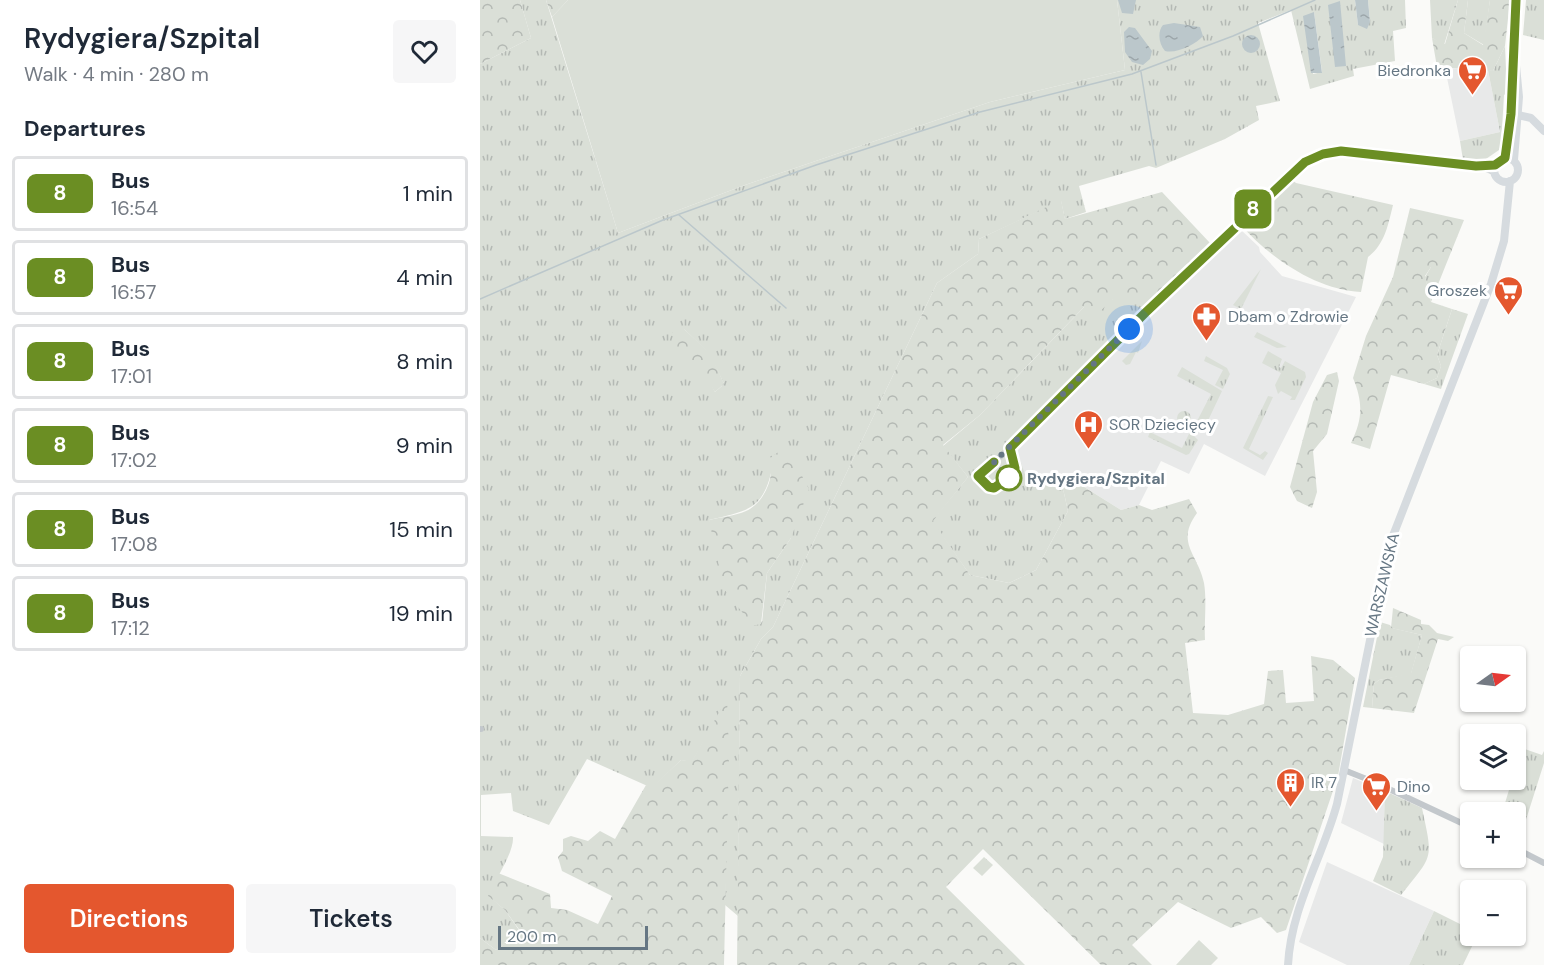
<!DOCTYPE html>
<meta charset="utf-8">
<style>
:root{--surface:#fff;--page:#f6f6f7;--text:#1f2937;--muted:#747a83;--line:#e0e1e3;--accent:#e4572e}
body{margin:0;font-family:"DM Sans",sans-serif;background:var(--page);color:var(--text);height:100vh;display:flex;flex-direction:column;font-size:22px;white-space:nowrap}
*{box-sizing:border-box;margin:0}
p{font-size:20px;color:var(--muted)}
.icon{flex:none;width:33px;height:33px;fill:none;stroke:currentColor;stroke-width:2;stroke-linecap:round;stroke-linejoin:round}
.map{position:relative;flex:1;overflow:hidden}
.drawer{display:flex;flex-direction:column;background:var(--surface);width:480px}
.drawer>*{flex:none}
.badge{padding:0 12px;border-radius:9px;font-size:21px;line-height:39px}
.needle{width:39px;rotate:76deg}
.tools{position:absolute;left:980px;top:646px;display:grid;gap:12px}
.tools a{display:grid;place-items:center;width:66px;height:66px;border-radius:6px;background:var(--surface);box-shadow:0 2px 4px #0004;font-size:30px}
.scale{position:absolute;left:18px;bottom:15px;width:150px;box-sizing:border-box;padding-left:6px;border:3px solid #657683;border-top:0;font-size:16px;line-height:21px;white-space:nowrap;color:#657683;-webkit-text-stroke:4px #fff;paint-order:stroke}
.you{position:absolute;width:30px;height:30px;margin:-15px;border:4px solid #fff;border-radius:50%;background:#1a73e8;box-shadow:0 0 0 9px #1a73e833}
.map>.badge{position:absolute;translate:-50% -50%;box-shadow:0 0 0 3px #fff}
h2{padding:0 24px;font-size:22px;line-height:54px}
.round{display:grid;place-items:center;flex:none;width:63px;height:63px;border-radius:6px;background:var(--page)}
.summary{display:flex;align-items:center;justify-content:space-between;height:102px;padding:0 24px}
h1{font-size:28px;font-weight:600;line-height:45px}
.cta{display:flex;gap:12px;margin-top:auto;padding:12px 24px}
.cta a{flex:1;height:69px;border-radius:6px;background:var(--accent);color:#fff;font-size:24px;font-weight:600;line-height:69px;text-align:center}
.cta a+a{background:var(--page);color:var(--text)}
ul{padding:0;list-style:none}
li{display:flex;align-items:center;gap:18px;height:75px;margin:0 12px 9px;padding:0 12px;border:3px solid var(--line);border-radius:6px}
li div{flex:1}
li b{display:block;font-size:22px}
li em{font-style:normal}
li .badge{min-width:66px;font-weight:700;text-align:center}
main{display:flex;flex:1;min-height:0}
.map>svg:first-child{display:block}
</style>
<main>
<section class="drawer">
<div class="summary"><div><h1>Rydygiera/Szpital</h1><p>Walk · 4 min · 280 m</p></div><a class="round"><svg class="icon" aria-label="heart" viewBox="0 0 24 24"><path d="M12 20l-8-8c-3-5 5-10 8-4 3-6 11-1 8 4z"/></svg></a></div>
<h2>Departures</h2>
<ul>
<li><span class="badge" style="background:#6b8e23;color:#fff">8</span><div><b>Bus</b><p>16:54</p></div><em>1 min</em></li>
<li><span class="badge" style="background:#6b8e23;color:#fff">8</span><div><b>Bus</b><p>16:57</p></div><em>4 min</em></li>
<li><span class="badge" style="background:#6b8e23;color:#fff">8</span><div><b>Bus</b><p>17:01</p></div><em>8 min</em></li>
<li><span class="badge" style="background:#6b8e23;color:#fff">8</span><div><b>Bus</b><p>17:02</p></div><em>9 min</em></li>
<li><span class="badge" style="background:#6b8e23;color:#fff">8</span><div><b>Bus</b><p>17:08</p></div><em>15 min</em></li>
<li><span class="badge" style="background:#6b8e23;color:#fff">8</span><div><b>Bus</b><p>17:12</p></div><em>19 min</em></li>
</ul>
<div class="cta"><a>Directions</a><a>Tickets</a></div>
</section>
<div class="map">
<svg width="1064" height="965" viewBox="0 0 1064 965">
<defs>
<pattern id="grass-tufts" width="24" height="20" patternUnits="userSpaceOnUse" patternTransform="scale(1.5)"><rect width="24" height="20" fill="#dadfd7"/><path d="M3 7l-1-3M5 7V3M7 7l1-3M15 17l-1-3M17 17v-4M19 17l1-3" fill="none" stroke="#b4b9b4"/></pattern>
<pattern id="forest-crowns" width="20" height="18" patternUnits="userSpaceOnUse" patternTransform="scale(1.5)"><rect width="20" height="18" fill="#dadfd7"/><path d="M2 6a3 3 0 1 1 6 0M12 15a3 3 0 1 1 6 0" fill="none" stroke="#b4b9b4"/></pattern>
<pattern id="water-ripples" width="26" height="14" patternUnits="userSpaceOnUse" patternTransform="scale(1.5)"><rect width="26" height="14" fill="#bbc7cb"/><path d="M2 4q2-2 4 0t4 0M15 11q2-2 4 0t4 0" fill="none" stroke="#9ca6aa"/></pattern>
</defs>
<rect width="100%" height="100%" fill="#fafaf8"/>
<path fill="#e8e9e9" d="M 965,68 L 1008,70 L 1020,132 L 980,141 Z
M 760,229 L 779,247 L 780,252 L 802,276 L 876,297 L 785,476 L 724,444 L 709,474 L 681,461 L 659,505 L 641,510 L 601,485 L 567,477 L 546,477 L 535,448 L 664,318 Z
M 873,778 L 905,791 L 904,844 L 861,823 Z
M 847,862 L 954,911 L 929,965 L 867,965 L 819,942 Z"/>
<path fill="url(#grass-tufts)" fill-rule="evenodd" d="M 40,0 L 66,0 L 138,233 L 265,185 L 510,102 L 645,70 L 637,0 L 875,0 L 878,25 L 890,22 L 888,0 L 925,0 L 926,28 L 913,31 L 915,61 L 873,69 L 874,76 L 830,89 L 811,10 L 778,23 L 800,101 L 776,106 L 779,120 L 745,139 L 676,168 L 669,166 L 599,186 L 606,212 L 585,219 L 581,201 L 499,239 L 498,254 L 457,283 L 293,627 L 281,639 L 260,676 L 258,916 L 245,905 L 247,700 L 212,762 L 201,760 L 172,788 L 107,759 L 69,825 L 33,811 L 31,793 L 1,795 L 1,836 L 33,837 C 34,853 15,879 9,896 L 25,910 L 41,933 L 16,950 L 0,938 L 0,64 L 51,38 ZM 834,12 L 842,72 L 833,74 ZM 204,329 L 230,354 L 244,384 L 235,392 ZM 292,469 L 311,538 L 287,573 L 282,623 L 229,520 C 267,511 283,510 292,469 Z
M 950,0 L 978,0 L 964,45 L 952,38 Z
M 988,0 L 1010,0 L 1004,45 L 984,33 Z
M 1046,0 L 1064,0 L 1064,40 L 1043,35 Z
M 1025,46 L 1027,93 L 1024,95 L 1021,145 L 1019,150 L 1003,161 L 983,160 L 980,141 L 1020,132 L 1008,70 L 1013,71 Z
M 951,267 L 965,267 L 951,302 L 945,277 Z
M 781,269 L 761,309 L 753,305 Z
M 633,299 L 671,299 L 533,440 L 546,477 L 567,477 L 601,485 L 582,484 L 588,511 L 556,570 L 529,583 L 490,575 L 452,521 L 488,477 L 463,446 L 500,415 L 605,306 Z
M 972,309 L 988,314 L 961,389 L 944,384 L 957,378 L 961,366 L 957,355 Z
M 777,332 L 807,347 L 797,348 L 774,337 Z
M 662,341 L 658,353 L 656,352 L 650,364 L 646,365 L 642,361 Z
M 788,351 L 802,359 L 799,367 L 801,368 L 805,361 L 825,372 L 826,377 L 815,400 L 810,400 L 812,397 L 801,391 L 798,394 L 795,385 L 801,373 L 782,363 Z
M 726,356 L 747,368 L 750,374 L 743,389 L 735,385 L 743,370 L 724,361 Z
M 702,367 L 742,391 L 724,429 L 719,430 L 715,425 L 731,394 L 697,376 Z
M 788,396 L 793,397 L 769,449 L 780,455 L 785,451 L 788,453 L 783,460 L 763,448 Z
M697 418a7 7 0 1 1 14 0a7 7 0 1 1-14 0Z
M 670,432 L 702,448 L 710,432 L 718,440 L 709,454 L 706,455 L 668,437 Z
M 900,622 L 910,625 L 912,628 L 942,635 L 931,674 L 899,680 L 894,684 L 892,708 L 883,707 Z
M 1042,748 L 1062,755 L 1064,751 L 1064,763 L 1038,845 L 1035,844 L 1035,813 L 1022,813 L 1032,780 L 1035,780 Z
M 905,791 L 942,808 C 953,860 954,854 921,895 L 893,881 L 903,857 Z
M 954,911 L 990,929 L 990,936 L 997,936 L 983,965 L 929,965 Z"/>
<path fill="url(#forest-crowns)" d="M 0,0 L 40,0 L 51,38 L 0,64 Z
M 66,0 L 88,0 L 72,17 Z
M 978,0 L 988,0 L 984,33 L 1003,45 L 1010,0 L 1030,0 L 1025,46 L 1013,71 L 957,67 L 952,38 L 965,44 Z
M 810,178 L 816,183 L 913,205 C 908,225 905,244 888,257 L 881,292 C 836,290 789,257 761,225 Z
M 682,192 L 730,243 L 671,299 L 633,299 L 615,316 L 604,307 L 500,415 L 463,445 L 488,477 L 453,521 L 490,575 L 529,583 L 556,570 L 588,511 L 582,484 L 601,485 L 641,510 L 659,505 L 672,510 L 709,499 L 717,513 C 695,543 718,554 724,583 C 727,601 724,622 725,640 L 705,643 L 713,713 L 748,715 L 784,704 L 788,671 L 803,670 L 806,703 L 834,701 L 831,656 L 853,660 L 875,678 L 858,776 L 806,930 L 797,933 L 781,917 L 751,928 L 698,902 L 652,945 L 672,965 L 621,965 L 503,849 L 466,887 L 545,965 L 257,965 L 260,676 L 281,639 L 293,627 L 457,283 L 498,254 L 499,239 L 581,200 L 585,219 Z
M 930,208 L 984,220 L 965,267 L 951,267 L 945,276 L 951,302 L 972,309 L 957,355 L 961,366 L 957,378 L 944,384 L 911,375 L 890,449 L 871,443 C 883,419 883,402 873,378 L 886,336 L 913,277 Z
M 204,329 L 231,354 L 244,384 L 235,392 L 226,378 L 202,364 L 192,333 Z
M 857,372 L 859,381 L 847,434 L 833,451 L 837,492 L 832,508 L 817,501 L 810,487 L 833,402 L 847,375 Z
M 306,446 L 329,489 L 311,538 L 287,573 L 281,624 L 273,626 L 244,589 L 229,520 C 241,517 255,516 266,511 C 284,503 296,476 289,459 Z
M 913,608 L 941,620 L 941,624 L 949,625 L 957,633 L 974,637 L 968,641 L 958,639 L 934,713 L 892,708 L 894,684 L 899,680 L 931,673 L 942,635 L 911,628 Z
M 247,698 L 249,753 L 244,965 L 0,965 L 0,938 L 16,950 L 41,932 L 25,910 L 8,896 L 18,873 L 70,894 L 71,908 L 87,910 L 118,924 L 132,896 L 82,871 L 78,857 L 83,851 L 83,839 L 91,836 L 108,841 L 120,831 L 135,839 L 166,785 L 172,787 L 201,760 L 212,761 Z
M 504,857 L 513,865 L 502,876 L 493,868 Z"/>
<path fill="#dadfd7" d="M 88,0 L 637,0 L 645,70 L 510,102 L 265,185 L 138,233 L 72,17 Z
M 719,940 L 738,958 L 731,965 L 696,965 Z"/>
<path fill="url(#water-ripples)" d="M 638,0 L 656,0 L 653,14 L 642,13 Z
M 875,0 L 888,0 L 890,22 L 887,29 L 878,25 Z
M 860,1 L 866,66 L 855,67 L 848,5 Z
M 834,12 L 842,73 L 831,73 L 823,16 Z
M 694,23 L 720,27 L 723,36 C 716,44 697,54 685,51 C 679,44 677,32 683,25 Z
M 649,27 L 655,28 L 672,51 L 670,59 L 663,65 L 652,62 L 645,52 L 644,32 Z
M762 44a9 9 0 1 1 18 0a9 9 0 1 1-18 0Z"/>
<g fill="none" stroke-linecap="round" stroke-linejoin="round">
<path stroke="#bbc7cb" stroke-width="1.5" d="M 661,72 L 676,165
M 199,215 L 306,308
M 0,299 L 183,220 L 336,165 L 500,112 L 652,74 L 753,36 L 835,0"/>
<path stroke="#c3c8cc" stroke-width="6" d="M 1000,167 L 1014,172
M 498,476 L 538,441 L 665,313 L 825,162 L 843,154 L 861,151 L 997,166 L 1015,165
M 0,729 L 1,729
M 864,770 L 894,782 L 990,827
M 1035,848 L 1064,863"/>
<path stroke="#d6dbdf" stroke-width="8" d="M 1034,114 L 1051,118 L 1064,131
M 1025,158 L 1029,142 L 1033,62
M1014 170a12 12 0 1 1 24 0a12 12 0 1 1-24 0Z
M 1034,160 L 1039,97 L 1033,35 L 1036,0
M 808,965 C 811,907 842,859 857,804 L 909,546 L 1011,284 L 1024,241 L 1030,181"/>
</g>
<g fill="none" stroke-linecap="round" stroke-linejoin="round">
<defs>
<path id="line" d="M 514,462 L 498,476 L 509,487 L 514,488 L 534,474 L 535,468 L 530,448 L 665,313 L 825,162 L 843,154 L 861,151 L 996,166 L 1015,165 L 1025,158 L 1031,114 L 1036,0"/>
</defs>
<use href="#line" stroke="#fff" stroke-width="14"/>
<use href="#line" stroke="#6b8e23" stroke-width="9"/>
<path stroke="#657683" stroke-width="6" stroke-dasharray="0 10.8" d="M 529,478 L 514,462 L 649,329"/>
</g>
<defs>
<symbol id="supermarket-pin" viewBox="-11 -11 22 30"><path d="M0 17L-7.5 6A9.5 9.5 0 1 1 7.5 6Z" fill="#e4572e" stroke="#fff"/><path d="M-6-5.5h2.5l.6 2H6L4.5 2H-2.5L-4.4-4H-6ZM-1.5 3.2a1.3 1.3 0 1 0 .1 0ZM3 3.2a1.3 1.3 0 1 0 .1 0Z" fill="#fff"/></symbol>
<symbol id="pharmacy-pin" viewBox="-11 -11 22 30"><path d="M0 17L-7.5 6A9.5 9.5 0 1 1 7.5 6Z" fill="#e4572e" stroke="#fff"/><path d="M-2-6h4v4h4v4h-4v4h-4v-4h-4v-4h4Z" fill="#fff"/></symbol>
<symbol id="hospital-pin" viewBox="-11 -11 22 30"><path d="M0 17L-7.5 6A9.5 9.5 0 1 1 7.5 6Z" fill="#e4572e" stroke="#fff"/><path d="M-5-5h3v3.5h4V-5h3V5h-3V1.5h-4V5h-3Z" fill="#fff"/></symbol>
<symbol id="building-pin" viewBox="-11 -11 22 30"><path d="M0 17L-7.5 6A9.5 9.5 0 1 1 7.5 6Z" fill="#e4572e" stroke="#fff"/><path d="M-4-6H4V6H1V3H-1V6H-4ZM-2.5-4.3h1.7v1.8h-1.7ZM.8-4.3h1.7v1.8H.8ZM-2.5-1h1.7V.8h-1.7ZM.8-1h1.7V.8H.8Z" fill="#fff"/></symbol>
</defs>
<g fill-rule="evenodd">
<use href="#supermarket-pin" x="976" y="54" width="33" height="45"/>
<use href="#supermarket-pin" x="1012" y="274" width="33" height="45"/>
<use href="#pharmacy-pin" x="710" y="300" width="33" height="45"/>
<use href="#hospital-pin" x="592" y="408" width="33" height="45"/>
<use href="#building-pin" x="794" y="766" width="33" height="45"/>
<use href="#supermarket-pin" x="880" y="770" width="33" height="45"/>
</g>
<circle fill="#fff" stroke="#6b8e23" stroke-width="3" cx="529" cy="478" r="12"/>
<g text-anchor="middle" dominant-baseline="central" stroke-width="6" stroke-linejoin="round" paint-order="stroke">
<g font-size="16" fill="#657683" stroke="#fff" text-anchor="start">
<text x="971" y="70" text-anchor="end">Biedronka</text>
<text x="1007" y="290" text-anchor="end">Groszek</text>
<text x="748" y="316">Dbam o Zdrowie</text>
<text x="629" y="424">SOR Dziecięcy</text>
<text x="831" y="782">IR 7</text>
<text x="917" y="786">Dino</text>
</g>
<g font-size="16" font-weight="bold" fill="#657683" stroke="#fff" text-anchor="start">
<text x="547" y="478">Rydygiera/Szpital</text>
</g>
<g font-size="16" fill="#657683" stroke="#fff">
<text transform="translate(902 585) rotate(-77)">WARSZAWSKA</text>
</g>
</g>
</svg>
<div class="tools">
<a><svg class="needle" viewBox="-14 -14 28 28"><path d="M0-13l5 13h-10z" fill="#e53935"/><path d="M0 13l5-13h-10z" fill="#747a83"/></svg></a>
<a><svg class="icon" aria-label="layers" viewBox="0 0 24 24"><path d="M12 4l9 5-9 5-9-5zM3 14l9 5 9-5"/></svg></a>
<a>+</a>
<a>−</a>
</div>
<div class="scale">200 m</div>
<div class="you" style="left:649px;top:329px"></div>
<b class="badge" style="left:773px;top:209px;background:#6b8e23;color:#fff">8</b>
</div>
</main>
